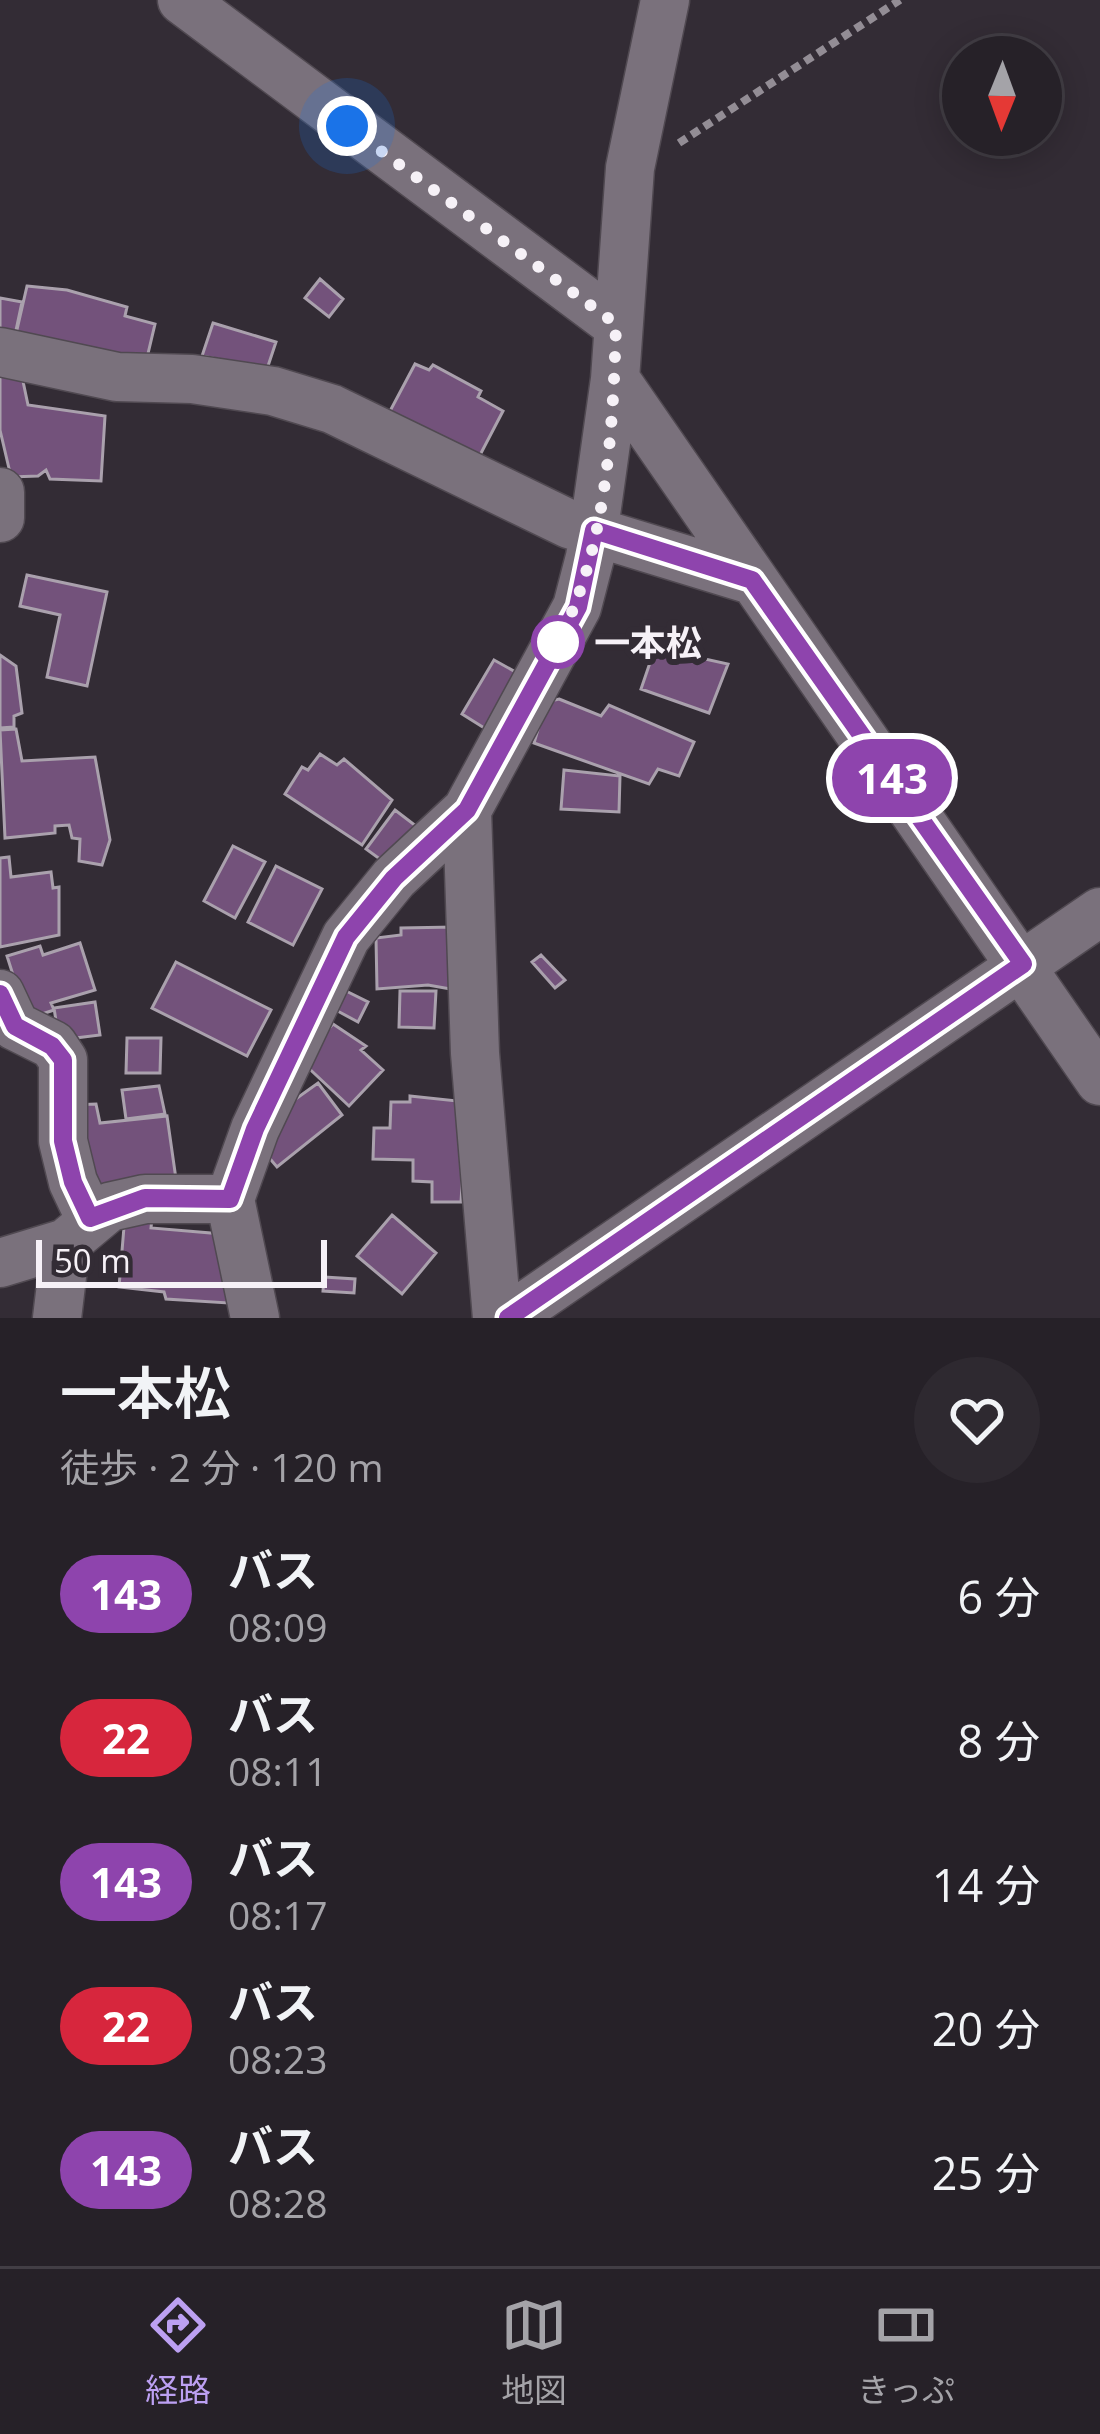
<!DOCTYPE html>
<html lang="ja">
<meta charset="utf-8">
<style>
:root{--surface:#262128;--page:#2e2930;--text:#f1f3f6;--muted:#a4a3a8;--line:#423e45;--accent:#bca0f2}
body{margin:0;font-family:"Open Sans","Noto Sans JP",sans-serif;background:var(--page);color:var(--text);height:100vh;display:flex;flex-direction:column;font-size:45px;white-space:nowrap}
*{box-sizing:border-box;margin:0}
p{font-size:39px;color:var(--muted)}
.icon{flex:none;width:66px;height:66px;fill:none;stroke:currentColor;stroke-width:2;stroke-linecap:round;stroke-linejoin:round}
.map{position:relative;height:1318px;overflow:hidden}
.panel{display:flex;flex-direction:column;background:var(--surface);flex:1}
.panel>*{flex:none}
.badge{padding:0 24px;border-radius:39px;font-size:42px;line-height:78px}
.needle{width:78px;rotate:181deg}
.buttons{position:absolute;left:942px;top:36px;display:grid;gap:24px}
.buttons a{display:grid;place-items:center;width:120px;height:120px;border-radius:50%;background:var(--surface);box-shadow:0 6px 30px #0003,0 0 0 3px var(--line);font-size:60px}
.scale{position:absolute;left:36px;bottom:30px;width:291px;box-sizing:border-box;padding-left:12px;border:6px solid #f6f1f7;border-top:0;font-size:33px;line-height:42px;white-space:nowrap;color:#f6f1f7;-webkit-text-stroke:9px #332c35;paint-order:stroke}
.you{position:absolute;width:60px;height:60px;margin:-30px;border:9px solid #fff;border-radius:50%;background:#1a73e8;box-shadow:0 0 0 18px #1a73e833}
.map>.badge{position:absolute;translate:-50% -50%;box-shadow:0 0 0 6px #fff}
.round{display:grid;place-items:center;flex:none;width:126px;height:126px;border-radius:63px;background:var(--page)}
.overview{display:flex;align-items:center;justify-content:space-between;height:204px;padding:0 60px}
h1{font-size:57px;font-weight:600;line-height:90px}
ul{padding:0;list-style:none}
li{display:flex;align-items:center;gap:36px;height:144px;padding:0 60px}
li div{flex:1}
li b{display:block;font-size:45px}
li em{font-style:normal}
li .badge{min-width:132px;font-weight:700;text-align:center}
.tabs{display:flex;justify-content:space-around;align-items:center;height:168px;border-top:3px solid var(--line);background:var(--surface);font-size:33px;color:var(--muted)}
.tabs a{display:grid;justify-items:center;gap:6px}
.tabs .on{color:var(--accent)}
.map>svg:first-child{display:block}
</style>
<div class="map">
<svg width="1100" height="1318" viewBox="0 0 1100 1318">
<rect width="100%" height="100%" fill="#332c35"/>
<path fill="#73527b" stroke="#aaa1ad" stroke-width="3" d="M 320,279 L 343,299 L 329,317 L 305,298 Z
M 27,286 L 67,290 L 127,307 L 125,316 L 155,324 L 146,362 L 16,334 Z
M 0,298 L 22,302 L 15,335 L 0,332 Z
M 213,323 L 276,342 L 267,369 L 202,356 Z
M 0,361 L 20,367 L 28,405 L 105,416 L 101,481 L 50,479 L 46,470 L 38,476 L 11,477 L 0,430 Z
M 415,364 L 429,370 L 433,365 L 481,391 L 478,397 L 503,411 L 479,457 L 390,411 Z
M 27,575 L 107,592 L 87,686 L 47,677 L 60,615 L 20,606 Z
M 655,648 L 728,664 L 709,713 L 641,689 Z
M 0,655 L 16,666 L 22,713 L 14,716 L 14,727 L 0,728 Z
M 494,660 L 521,675 L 489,731 L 462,714 Z
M 559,699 L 601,716 L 609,705 L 694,742 L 679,776 L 658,769 L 649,784 L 534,743 L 546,702 Z
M 16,729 L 22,761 L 95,757 L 110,840 L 102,865 L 79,861 L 80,839 L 72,838 L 69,825 L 55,826 L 55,833 L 5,838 L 0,730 Z
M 320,754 L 337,765 L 344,759 L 392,800 L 362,845 L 285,794 L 302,767 L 308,770 Z
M 564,770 L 620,776 L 619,812 L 561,809 Z
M 395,810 L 416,826 L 388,865 L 366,849 Z
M 233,846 L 265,862 L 235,918 L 204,901 Z
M 9,857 L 11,877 L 51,872 L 53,888 L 59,887 L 59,935 L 0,947 L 0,858 Z
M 276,866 L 322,889 L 293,945 L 248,922 Z
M 454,927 L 456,990 L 428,985 L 377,989 L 376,938 L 401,935 L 401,928 Z
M 80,943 L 95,990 L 51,1003 L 54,1010 L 27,1019 L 7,956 L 40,946 L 43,955 Z
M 541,955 L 565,980 L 555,988 L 532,962 Z
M 176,962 L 271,1010 L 247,1056 L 152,1008 Z
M 342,989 L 368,1002 L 358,1022 L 332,1008 Z
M 400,991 L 436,991 L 434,1028 L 399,1027 Z
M 95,1002 L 100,1035 L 59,1040 L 54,1008 Z
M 333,1024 L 366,1046 L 361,1050 L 383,1070 L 349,1106 L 300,1060 Z
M 127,1038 L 161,1038 L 160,1073 L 126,1073 Z
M 318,1083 L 342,1115 L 277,1167 L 260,1147 L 276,1113 Z
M 159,1086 L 165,1114 L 126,1119 L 122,1090 Z
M 410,1096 L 467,1102 L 461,1202 L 432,1202 L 432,1182 L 413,1181 L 413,1160 L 373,1159 L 374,1128 L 390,1128 L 391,1102 L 410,1102 Z
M 96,1104 L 100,1123 L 167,1116 L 177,1186 L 84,1191 L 71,1105 Z
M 125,1215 L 152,1218 L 151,1228 L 222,1234 L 228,1303 L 166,1299 L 164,1292 L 119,1287 Z
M 392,1215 L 436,1253 L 402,1294 L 357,1256 Z
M 324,1277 L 355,1279 L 354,1293 L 323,1291 Z"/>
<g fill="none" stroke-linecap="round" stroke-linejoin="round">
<defs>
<path id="minor" d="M 182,0 L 616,324
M 0,352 L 117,377 L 192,379 L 273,391 L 332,409 L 569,524 L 752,580
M 615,379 L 1100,1081
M 0,492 L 0,518
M 0,994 L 15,1026 L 53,1045 L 63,1060 L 63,1141 L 73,1182 L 90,1218
M 0,1263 L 66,1243 L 109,1207 L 145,1199 L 230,1199
M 57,1318 L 66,1243
M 255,1318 L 230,1199 L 255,1129 L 346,937 L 394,878 L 467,810
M 497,1318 L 475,1053 L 467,810 L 577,607 L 590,557 L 615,379 L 630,168 L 665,0
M 508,1318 L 1100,912"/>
</defs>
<use href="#minor" stroke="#504951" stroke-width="51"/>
<path stroke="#938d95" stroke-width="8" stroke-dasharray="9 6" stroke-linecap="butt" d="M 679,143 L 900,0"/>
<use href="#minor" stroke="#7a717c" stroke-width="48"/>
</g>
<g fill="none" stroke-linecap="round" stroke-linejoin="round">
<defs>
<path id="line" d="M 0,994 L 15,1026 L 52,1046 L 63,1060 L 63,1141 L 73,1182 L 90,1218 L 145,1198 L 230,1199 L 255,1129 L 346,937 L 394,878 L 467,810 L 578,607 L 594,530 L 752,580 L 1023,964 L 508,1318"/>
</defs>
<use href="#line" stroke="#fff" stroke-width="27"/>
<use href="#line" stroke="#8e44ad" stroke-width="18"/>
<path stroke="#f6f1f7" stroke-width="12" stroke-dasharray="0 21.6" d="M 347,126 L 616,324 C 613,429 607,554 555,647 L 558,642"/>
</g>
<circle fill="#fff" stroke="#8e44ad" stroke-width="6" cx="558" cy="642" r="24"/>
<g text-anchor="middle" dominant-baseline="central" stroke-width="12" stroke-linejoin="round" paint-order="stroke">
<g font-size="36" font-weight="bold" fill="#f6f1f7" stroke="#332c35" text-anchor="start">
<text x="594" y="642">一本松</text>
</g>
</g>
</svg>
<div class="buttons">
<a><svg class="needle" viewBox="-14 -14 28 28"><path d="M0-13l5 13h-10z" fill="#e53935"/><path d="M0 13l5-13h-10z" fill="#a4a3a8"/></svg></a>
</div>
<div class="scale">50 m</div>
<div class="you" style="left:347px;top:126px"></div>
<b class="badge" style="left:892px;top:778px;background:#8e44ad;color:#fff">143</b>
</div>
<section class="panel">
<div class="overview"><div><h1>一本松</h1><p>徒歩 · 2 分 · 120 m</p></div><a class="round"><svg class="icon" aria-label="heart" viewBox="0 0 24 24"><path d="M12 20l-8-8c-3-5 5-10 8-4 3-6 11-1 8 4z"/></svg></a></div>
<ul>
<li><span class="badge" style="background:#8e44ad;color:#fff">143</span><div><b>バス</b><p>08:09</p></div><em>6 分</em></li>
<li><span class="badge" style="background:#d7263d;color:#fff">22</span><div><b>バス</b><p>08:11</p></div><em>8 分</em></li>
<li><span class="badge" style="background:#8e44ad;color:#fff">143</span><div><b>バス</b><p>08:17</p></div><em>14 分</em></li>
<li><span class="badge" style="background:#d7263d;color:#fff">22</span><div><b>バス</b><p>08:23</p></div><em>20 分</em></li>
<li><span class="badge" style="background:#8e44ad;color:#fff">143</span><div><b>バス</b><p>08:28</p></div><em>25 分</em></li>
</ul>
</section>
<nav class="tabs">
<a class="on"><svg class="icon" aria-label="directions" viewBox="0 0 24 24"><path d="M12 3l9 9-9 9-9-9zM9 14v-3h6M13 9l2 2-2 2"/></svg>経路</a>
<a><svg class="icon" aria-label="map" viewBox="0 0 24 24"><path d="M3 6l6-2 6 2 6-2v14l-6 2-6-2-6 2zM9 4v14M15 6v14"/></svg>地図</a>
<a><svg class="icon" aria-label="tickets" viewBox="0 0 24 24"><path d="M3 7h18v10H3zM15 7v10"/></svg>きっぷ</a>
</nav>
